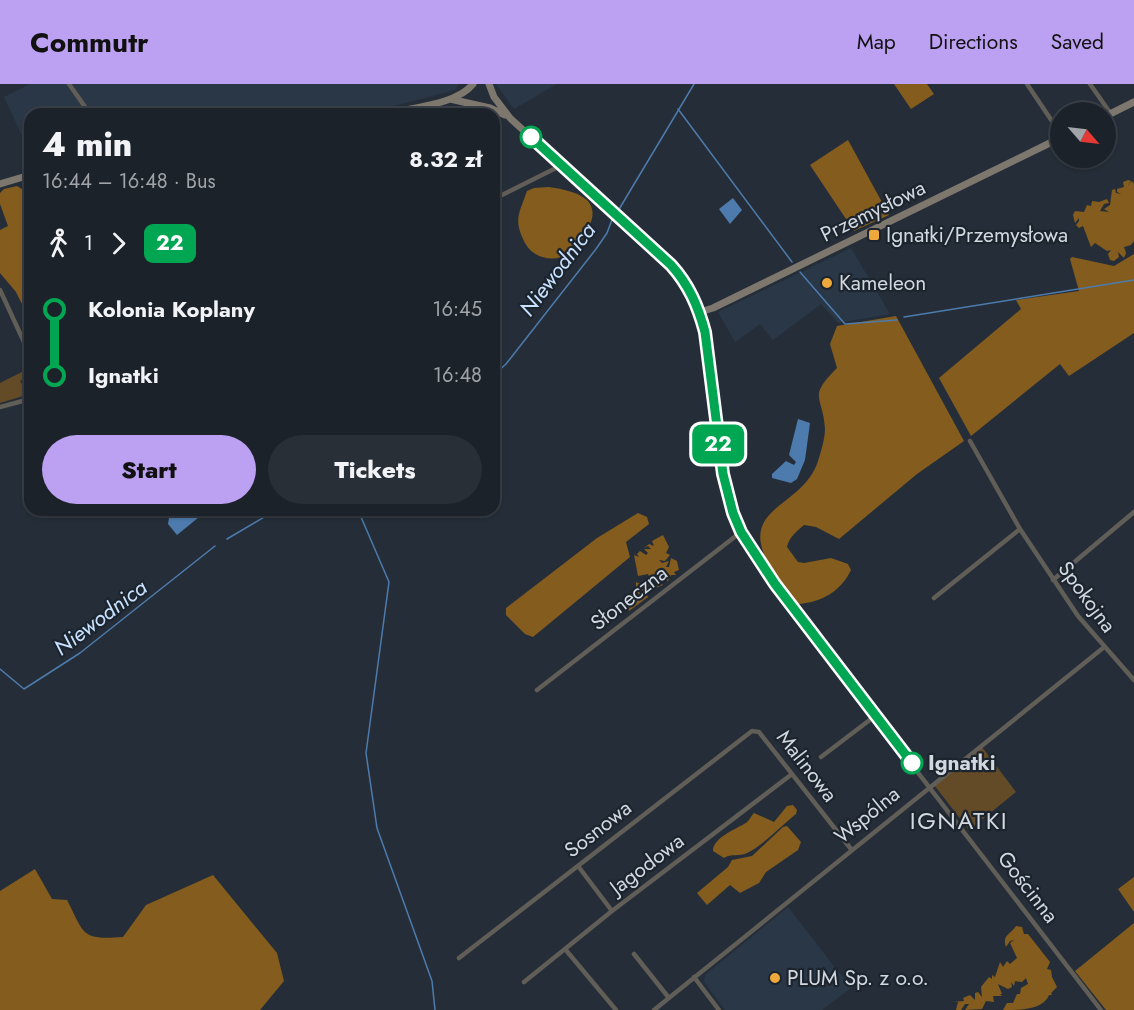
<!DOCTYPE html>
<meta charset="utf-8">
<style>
:root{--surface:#1c222a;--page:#292f36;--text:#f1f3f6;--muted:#a0a4a8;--line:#3a3f47;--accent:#bca0f2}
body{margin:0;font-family:Jost,sans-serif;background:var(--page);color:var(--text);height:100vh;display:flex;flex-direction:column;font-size:22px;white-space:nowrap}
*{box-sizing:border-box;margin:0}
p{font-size:20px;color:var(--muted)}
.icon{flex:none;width:33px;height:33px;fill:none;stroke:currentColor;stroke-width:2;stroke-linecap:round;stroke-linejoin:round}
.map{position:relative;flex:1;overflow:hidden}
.details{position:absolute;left:24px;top:24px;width:476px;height:408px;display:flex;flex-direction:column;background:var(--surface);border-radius:18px;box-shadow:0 2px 4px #0004,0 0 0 2px var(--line)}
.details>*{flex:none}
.badge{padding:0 12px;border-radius:9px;font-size:21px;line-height:39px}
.needle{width:39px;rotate:118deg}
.controls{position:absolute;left:1050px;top:18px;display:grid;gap:12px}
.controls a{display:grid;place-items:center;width:66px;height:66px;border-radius:50%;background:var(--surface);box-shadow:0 2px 4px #0004,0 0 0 2px var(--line);font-size:30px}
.map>.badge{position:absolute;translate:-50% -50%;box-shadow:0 0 0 3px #fff}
.legs{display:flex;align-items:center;gap:9px;height:66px;padding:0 18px;font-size:20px}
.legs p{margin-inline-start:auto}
.headline{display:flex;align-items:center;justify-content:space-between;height:102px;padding:0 18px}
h1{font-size:33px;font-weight:800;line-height:45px}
.primary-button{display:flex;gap:12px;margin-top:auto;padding:12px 18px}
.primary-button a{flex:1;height:69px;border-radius:36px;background:var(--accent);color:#111;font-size:24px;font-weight:800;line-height:69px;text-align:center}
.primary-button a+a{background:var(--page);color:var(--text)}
ul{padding:0 18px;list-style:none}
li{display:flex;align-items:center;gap:21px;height:66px;font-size:22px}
li i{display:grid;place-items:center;width:9px;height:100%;margin:0 8px;background:currentColor}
li i::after{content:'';width:15px;height:15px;margin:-8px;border:4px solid;border-radius:50%;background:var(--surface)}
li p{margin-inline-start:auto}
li:first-child i{background:linear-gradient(#0000 50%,currentColor 0)}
li:last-child i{background:linear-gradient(currentColor 50%,#0000 0)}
header{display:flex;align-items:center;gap:36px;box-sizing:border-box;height:84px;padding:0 30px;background:var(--accent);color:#111}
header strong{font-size:28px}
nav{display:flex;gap:33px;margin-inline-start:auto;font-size:21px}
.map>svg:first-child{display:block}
</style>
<header>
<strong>Commutr</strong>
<nav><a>Map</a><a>Directions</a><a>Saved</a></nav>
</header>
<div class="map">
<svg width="1134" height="926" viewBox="0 0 1134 926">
<rect width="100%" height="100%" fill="#252e38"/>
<path fill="#2a3747" d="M 30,0 L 459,0 L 455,6 L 363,30 L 30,30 L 30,69 L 4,13 Z
M 496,0 L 557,0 L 514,25 Z
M 851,164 L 890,230 L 838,239 L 821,220 L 773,256 L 760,240 L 735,258 L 718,228 Z
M 788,823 L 851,904 L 822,926 L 725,926 L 704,898 L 705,891 Z"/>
<path fill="#644b28" d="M 30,284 L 30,295 L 29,293 L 20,297 L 22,300 L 30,297 L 30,310 L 0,319 L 0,299 Z
M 982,663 L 1016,708 L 969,746 L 934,701 Z"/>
<path fill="#845c1e" d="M 894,0 L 927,0 L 934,10 L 911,25 Z
M 848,56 L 889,131 L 854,147 L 810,81 Z
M 1128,96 L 1131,97 L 1128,101 L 1132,97 L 1134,100 L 1134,157 L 1131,161 L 1124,163 L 1126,169 L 1124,174 L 1118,168 L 1119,173 L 1114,177 L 1110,176 L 1108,170 L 1111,166 L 1107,167 L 1095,159 L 1091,163 L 1083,142 L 1079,144 L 1076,141 L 1079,137 L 1079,134 L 1075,139 L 1073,131 L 1075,127 L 1084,128 L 1087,121 L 1091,122 L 1092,117 L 1099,118 L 1107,115 L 1109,119 L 1104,120 L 1100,127 L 1109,128 L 1104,125 L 1110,121 L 1112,106 L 1115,105 L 1116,109 L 1121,110 L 1117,108 L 1117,105 L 1124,103 L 1123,98 Z
M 17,102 L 30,110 L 30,225 L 22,220 L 16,208 L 0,189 L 0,146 L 8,142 L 0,120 L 0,109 L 4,105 Z
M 549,103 C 575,107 604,114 588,145 C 583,153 579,162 572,168 C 557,179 534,176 525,159 C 513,136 519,130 527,107 L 534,104 Z
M 1134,170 L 1134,249 L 1069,292 L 1060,280 L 971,352 L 939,294 L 1021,225 L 1016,216 L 1079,207 L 1070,175 L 1072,173 L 1114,182 Z
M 896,232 L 964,357 L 917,390 L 839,455 L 816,443 L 804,441 C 797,447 789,453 787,463 L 798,478 L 804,479 L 831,474 L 848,480 L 851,486 C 841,507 822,518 799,520 C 786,512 778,496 771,484 C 734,422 803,425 818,377 C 821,368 825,354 825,345 C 823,311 807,314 837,284 L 830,260 L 837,242 Z
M 638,429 L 647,433 L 649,440 L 626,458 L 630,473 L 533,553 L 525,550 L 506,531 L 506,524 L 597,454 Z
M 663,451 L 669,463 L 666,469 L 670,471 L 665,477 L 659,476 L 662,479 L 669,477 L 666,483 L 669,483 L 671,474 L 677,477 L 679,486 L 674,488 L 676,491 L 671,491 L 668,497 L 656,495 L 663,501 L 646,508 L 648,513 L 629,527 L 625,523 L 637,518 L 635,513 L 640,512 L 636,506 L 643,510 L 640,506 L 644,504 L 636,504 L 636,498 L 647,503 L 645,498 L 649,500 L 648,493 L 650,494 L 648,490 L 638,492 L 634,471 L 639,473 L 637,470 L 640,467 L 646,471 L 648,469 L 644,465 L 651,465 L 648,462 L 644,464 L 649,460 L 654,462 L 652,457 Z
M 793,721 L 797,726 L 796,730 C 782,741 761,763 747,769 C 739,773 731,769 724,774 L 713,767 C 713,754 734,746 744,740 C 749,738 750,733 754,729 L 774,738 L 787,722 Z
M 787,742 L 801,758 L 798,766 L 766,788 L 759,799 L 740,809 L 730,801 L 707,821 L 697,809 L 728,783 L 732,776 L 752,772 L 783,743 Z
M 35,785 L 52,815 L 67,816 C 85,851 81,856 123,853 L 146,821 L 213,791 L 277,869 L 284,897 L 260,926 L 0,926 L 0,807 Z
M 1134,793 L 1134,828 L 1118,805 Z
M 1134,839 L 1134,926 L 1106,926 L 1075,887 Z
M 1016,842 L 1022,843 L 1024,850 L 1028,850 L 1050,878 L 1047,885 L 1051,886 L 1052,893 L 1057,903 L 1051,909 L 1052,911 L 1049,911 C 1043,926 1020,926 1003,926 L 1007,919 L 1013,919 L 1017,910 L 1020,910 L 1021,904 L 1028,900 L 1026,894 L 1022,898 L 1015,897 L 1014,902 L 1011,898 L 1012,903 L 1008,905 L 998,900 L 1002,910 L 1000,910 L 1002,912 L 993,912 L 994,918 L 986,917 L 982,925 L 965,926 L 969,920 L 965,920 L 961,926 L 956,926 L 958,918 L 953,918 L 964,917 L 963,914 L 970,911 L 975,916 L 975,909 L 978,908 L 982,913 L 981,903 L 989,893 L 992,895 L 992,891 L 995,893 L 1000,878 L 1003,883 L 1007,877 L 1010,880 L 1017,874 L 1010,859 L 1014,856 L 1010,857 L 1006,863 C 1002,851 1010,851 1016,842 Z"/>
<path fill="#4d7bad" d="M 733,114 L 742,126 L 730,140 L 719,125 Z
M 798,335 L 810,339 L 805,376 L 797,395 L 791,399 L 772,394 L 772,390 L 786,377 L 794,381 L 796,378 L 789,371 Z
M 178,426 L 203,426 L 204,429 L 177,451 L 168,440 L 169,434 Z"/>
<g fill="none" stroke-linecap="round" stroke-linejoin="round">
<path stroke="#4d7bad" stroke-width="1.5" d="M 678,25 L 792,178
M 618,127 L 694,0
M 800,188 L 845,240 L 897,236
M 904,233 L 1134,196
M 494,291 L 506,280 L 596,165 L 607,149 L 613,133
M 358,426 L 389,498 L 366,669 L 377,744 L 432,897 L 435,926
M 227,455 L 276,426
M 0,585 L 24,605 L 80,569 L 215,462"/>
<path stroke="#615d57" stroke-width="4.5" d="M 69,0 L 90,30
M 1027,0 L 1060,49
M 1090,0 L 1111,30
M 494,115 L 562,81
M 0,206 L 30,271
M 700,228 L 705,248 L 722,390 L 733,429 L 748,460 L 818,559 L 1101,926
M 0,323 L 30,315
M 970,357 L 1020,445
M 1053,496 L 1134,428
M 934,514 L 1020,445 L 1078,532 L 1134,596
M 537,606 L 741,448
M 821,673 L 875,632
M 578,782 L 612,827
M 565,865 L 616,926
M 634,870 L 669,914
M 459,874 L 752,647 L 759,648 L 851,765
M 694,893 L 719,926
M 524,898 L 612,827 L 792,690
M 654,926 L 1103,564"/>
<path stroke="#7e776e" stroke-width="7" d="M 489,0 L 494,13 L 510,34 L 671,181 L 687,200 L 700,228 L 713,224 L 1060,54
M 450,15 L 490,24 L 505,31
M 387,30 C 413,23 456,21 473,0
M 1106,32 L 1134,18
M 0,100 L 30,91"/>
</g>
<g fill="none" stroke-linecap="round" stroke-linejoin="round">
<defs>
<path id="line-1" d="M 531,53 L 671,181 C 689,201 698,222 705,248 L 723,390 L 733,429 L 741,448 L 775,500 L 912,679"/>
</defs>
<use href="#line-1" stroke="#fff" stroke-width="14"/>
<use href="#line-1" stroke="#00a651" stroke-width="9"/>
</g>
<g fill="#fff" stroke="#00a651" stroke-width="3">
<circle cx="531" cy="53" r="10"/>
<circle cx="912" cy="679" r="10"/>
</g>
<g fill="#eea83c" stroke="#1c242e" stroke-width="2">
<rect x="868" y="145" width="12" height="12" rx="3"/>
<circle cx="827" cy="199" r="6"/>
<circle cx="775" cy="894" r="6"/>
</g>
<g text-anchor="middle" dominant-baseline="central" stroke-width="4.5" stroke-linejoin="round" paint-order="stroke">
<g font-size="21" fill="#d2d8df" stroke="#1c242e">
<text transform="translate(873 127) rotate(-26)">Przemysłowa</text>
<text transform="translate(1087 513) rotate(54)">Spokojna</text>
<text transform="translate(629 514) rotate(-38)">Słoneczna</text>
<text transform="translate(807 682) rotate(52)">Malinowa</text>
<text transform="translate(867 731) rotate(-39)">Wspólna</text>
<text transform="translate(598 745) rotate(-38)">Sosnowa</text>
<text transform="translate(647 780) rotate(-37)">Jagodowa</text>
<text transform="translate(1028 803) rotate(52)">Gościnna</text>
</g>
<g font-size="21" fill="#d2d8df" stroke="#1c242e" text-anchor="start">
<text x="886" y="151">Ignatki/Przemysłowa</text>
<text x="839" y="199">Kameleon</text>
<text x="787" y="894">PLUM Sp. z o.o.</text>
</g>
<g font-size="21" font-weight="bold" fill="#d2d8df" stroke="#1c242e" text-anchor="start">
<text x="928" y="679">Ignatki</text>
</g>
<g font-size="22" font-style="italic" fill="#c7e1fe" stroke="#1c242e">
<text transform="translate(557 185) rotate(-53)">Niewodnica</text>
<text transform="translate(100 533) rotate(-37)">Niewodnica</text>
</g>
<g font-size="24" letter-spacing="1.5" fill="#d2d8df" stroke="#1c242e">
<text x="959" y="736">IGNATKI</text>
</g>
</g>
</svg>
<div class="controls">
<a><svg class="needle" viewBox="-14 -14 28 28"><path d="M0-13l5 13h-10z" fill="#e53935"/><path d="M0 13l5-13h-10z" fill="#a0a4a8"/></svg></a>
</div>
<b class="badge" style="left:718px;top:360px;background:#00a651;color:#fff">22</b>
<section class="details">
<div class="headline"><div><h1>4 min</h1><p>16:44 – 16:48 · Bus</p></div><b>8.32 zł</b></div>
<div class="legs"><svg class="icon" aria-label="walk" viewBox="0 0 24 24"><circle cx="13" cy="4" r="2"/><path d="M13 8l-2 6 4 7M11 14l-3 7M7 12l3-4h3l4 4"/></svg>1<svg class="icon" aria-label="forward" viewBox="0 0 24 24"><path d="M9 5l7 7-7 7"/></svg><b class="badge" style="background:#00a651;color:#fff">22</b></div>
<ul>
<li><i style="color:#00a651"></i><b>Kolonia Koplany</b><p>16:45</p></li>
<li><i style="color:#00a651"></i><b>Ignatki</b><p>16:48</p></li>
</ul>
<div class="primary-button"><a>Start</a><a>Tickets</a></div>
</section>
</div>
